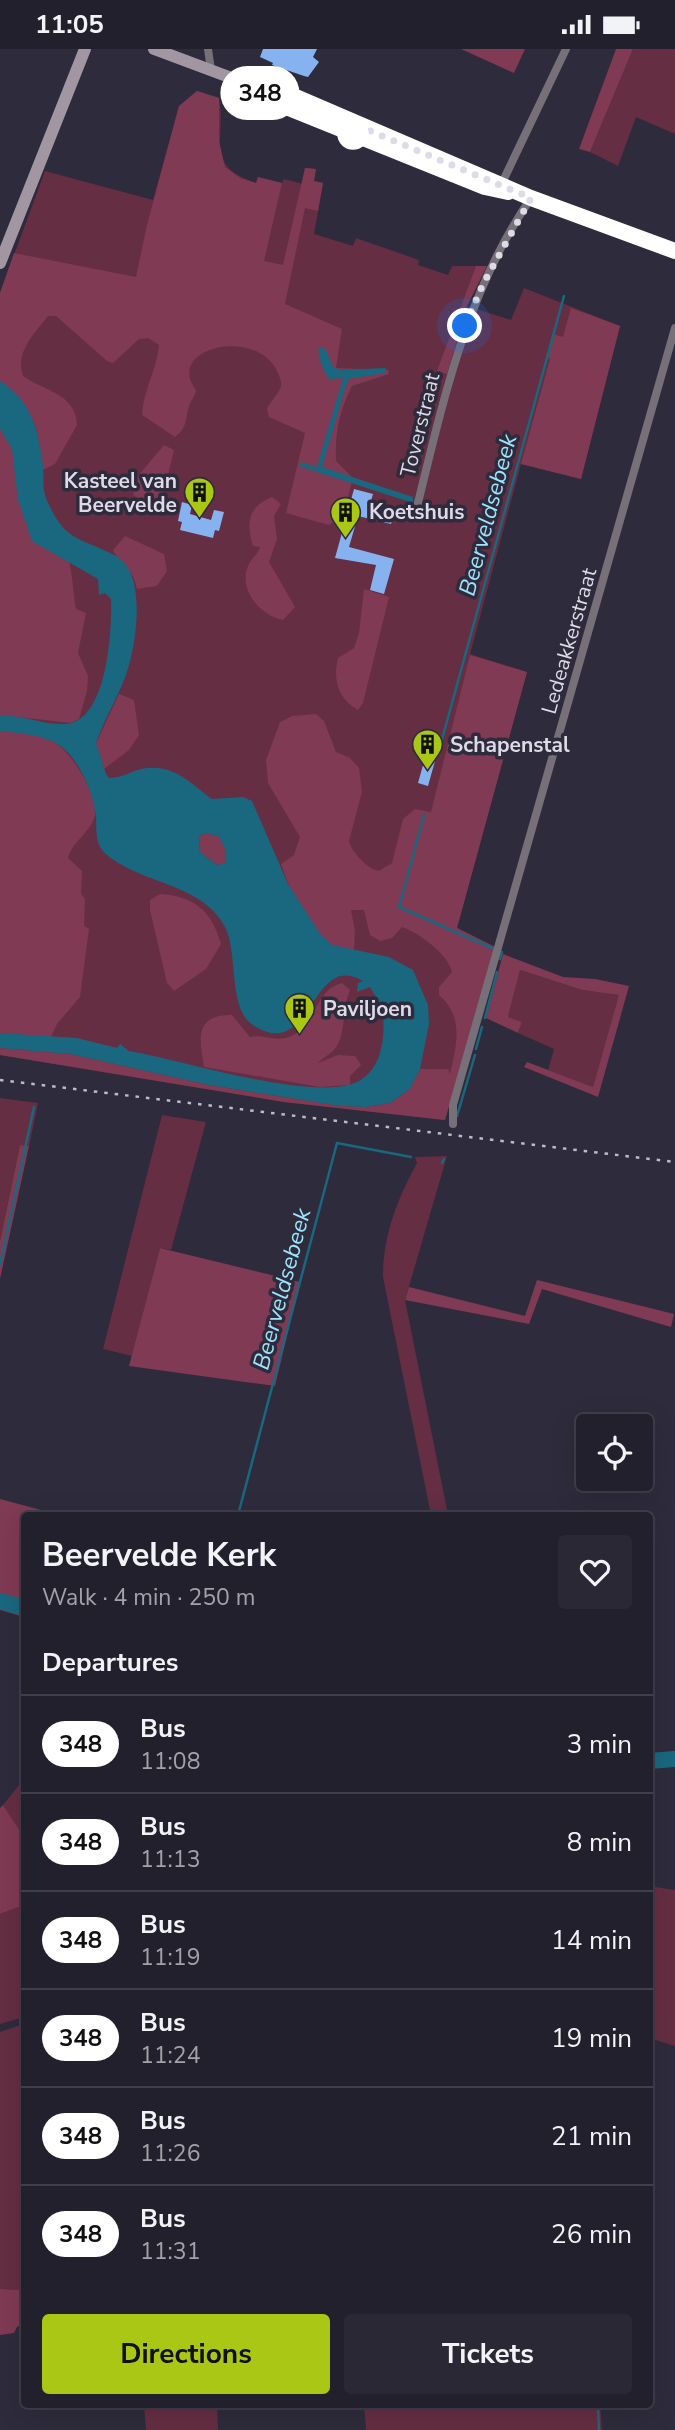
<!DOCTYPE html>
<meta charset="utf-8">
<style>
:root{--surface:#22202d;--page:#2a2835;--text:#f1f3f6;--muted:#a2a3aa;--line:#3f3e49;--accent:#abc716}
body{margin:0;font-family:"Nunito Sans",sans-serif;background:var(--page);color:var(--text);height:100vh;display:flex;flex-direction:column;font-size:26px;white-space:nowrap}
*{box-sizing:border-box;margin:0}
p{font-size:23px;color:var(--muted)}
.icon{flex:none;width:38px;height:38px;fill:none;stroke:currentColor;stroke-width:2;stroke-linecap:round;stroke-linejoin:round}
.map{position:relative;flex:1;overflow:hidden}
.details{position:absolute;left:21px;top:1463px;width:632px;height:896px;display:flex;flex-direction:column;background:var(--surface);border-radius:7px;box-shadow:0 7px 28px #0002,0 0 0 2px var(--line)}
.details>*{flex:none}
.badge{padding:0 14px;border-radius:23px;font-size:24px;line-height:46px}
.fabs{position:absolute;left:576px;top:1365px;display:grid;gap:14px}
.fabs a{display:grid;place-items:center;width:77px;height:77px;border-radius:7px;background:var(--surface);box-shadow:0 7px 28px #0002,0 0 0 2px var(--line);font-size:35px}
.you{position:absolute;width:35px;height:35px;margin:-18px;border:5px solid #fff;border-radius:50%;background:#1a73e8;box-shadow:0 0 0 10px #1a73e833}
.map>.badge{position:absolute;translate:-50% -50%;box-shadow:0 0 0 4px #fff}
h2{padding:0 21px;font-size:26px;line-height:63px}
.round{display:grid;place-items:center;flex:none;width:74px;height:74px;border-radius:7px;background:var(--page)}
.head{display:flex;align-items:center;justify-content:space-between;height:119px;padding:0 21px}
h1{font-size:33px;font-weight:700;line-height:52px}
.cta{display:flex;gap:14px;margin-top:auto;padding:14px 21px}
.cta a{flex:1;height:80px;border-radius:7px;background:var(--accent);color:#111;font-size:28px;font-weight:700;line-height:80px;text-align:center}
.cta a+a{background:var(--page);color:var(--text)}
ul{padding:0;list-style:none}
li{display:flex;align-items:center;gap:21px;height:98px;padding:0 21px;border-top:2px solid var(--line)}
li div{flex:1}
li b{display:block;font-size:26px}
li em{font-style:normal}
li .badge{min-width:77px;font-weight:700;text-align:center}
.status{display:flex;justify-content:space-between;align-items:center;height:49px;padding:0 35px;background:var(--surface);direction:ltr}
.status svg{height:19px;fill:currentColor}
.map>svg:first-child{display:block}
</style>
<div class="status"><b>11:05</b><svg viewBox="0 0 49 12"><path d="M0 12V9h3v3zM5 12V6h3v6zM10 12V3h3v9zM15 12V0h3v12zM26 1h20v11H26zM47 4h2v5h-2z"/></svg></div>
<div class="map">
<svg width="675" height="2381" viewBox="0 0 675 2381">
<rect width="100%" height="100%" fill="#2e2b3c"/>
<path fill="#652e42" d="M 633,0 L 675,0 L 675,85 L 636,68 L 618,117 L 590,103 Z
M 197,42 L 219,49 C 227,90 202,116 256,134 L 258,128 L 282,134 L 284,130 L 303,135 L 305,119 L 316,120 L 314,132 L 323,134 L 314,185 L 353,197 L 356,189 L 419,211 L 418,216 L 448,226 L 452,217 L 487,217 L 467,257 L 511,271 L 524,239 L 620,277 L 581,430 L 521,415 L 470,605 L 527,623 L 457,879 L 495,898 L 445,1071 L 284,1053 L 0,1006 L 0,244 L 45,122 L 153,151 L 179,57 Z
M 520,921 L 582,941 L 620,946 L 593,1038 L 548,1021 L 554,1000 L 518,984 L 522,973 L 508,968 Z
M 0,1049 L 38,1054 L 29,1097 L 20,1096 L 0,1192 Z
M 162,1066 L 206,1073 L 171,1201 L 160,1199 L 132,1307 L 103,1300 Z
M 447,1107 L 405,1251 L 448,1466 L 431,1466 L 383,1228 C 383,1186 397,1151 417,1114 L 415,1108 Z
M 24,1730 L 24,1788 L 3,1756 Z
M 649,1837 L 675,1841 L 675,1997 L 649,1989 Z
M 24,1856 L 24,1968 L 0,1975 L 0,1865 Z
M 24,1975 L 24,2241 L 0,2240 L 0,1983 Z
M 144,2356 L 217,2356 L 218,2381 L 146,2381 Z
M 364,2356 L 600,2356 L 602,2381 L 366,2381 Z"/>
<path fill="#803a53" d="M 461,0 L 525,0 L 514,24 Z
M 616,0 L 633,0 L 590,103 L 579,100 Z
M 197,42 L 219,49 L 219,92 L 225,118 L 240,129 L 256,134 L 258,128 L 282,134 L 264,212 L 283,216 L 305,119 L 316,120 L 314,132 L 323,134 L 318,162 L 305,159 L 285,255 L 342,280 L 336,319 L 388,321 L 389,325 L 352,337 C 339,363 335,383 336,412 L 353,429 L 343,466 L 329,476 L 286,464 L 305,384 L 269,368 L 267,360 C 270,352 279,345 281,337 C 282,332 279,327 277,322 C 255,277 164,299 196,341 C 195,348 191,351 189,357 C 185,370 188,378 175,388 L 142,366 C 143,342 157,320 159,296 L 148,289 L 139,290 L 113,314 L 107,312 L 56,267 L 48,267 C 34,285 15,303 23,327 C 45,342 76,345 77,376 L 55,415 L 43,421 C 37,374 36,364 0,332 L 0,244 L 14,204 L 136,228 L 147,176 L 179,57 Z
M 476,217 L 487,217 L 467,257 L 447,325 L 437,322 Z
M 571,259 L 620,277 L 581,430 L 521,415 L 550,310 L 546,308 L 553,285 L 563,288 Z
M 0,380 C 39,425 0,481 69,512 C 73,528 73,544 76,560 L 86,564 L 78,604 L 88,627 L 87,642 L 79,670 L 71,674 L 0,666 Z
M 164,396 L 174,401 L 160,459 L 134,447 L 132,434 Z
M 272,448 L 281,455 L 274,467 L 277,490 L 269,513 L 295,558 L 283,571 C 260,567 238,540 248,517 C 251,509 258,506 260,498 L 253,497 C 246,475 248,457 272,448 Z
M 125,487 L 164,505 L 167,522 L 157,537 L 137,540 C 131,514 120,517 113,501 Z
M 364,540 L 389,548 L 363,654 L 358,661 C 337,649 333,630 338,609 L 354,599 L 359,584 Z
M 470,606 L 527,623 L 457,879 L 495,898 L 445,1071 L 284,1053 L 0,1006 L 0,999 L 70,1005 L 209,1036 L 341,1057 L 366,1058 L 390,1054 L 410,1040 L 420,1020 L 448,1020 L 450,1025 C 457,994 464,968 439,946 L 439,938 L 452,923 C 449,906 418,883 402,878 L 392,889 L 380,892 L 370,886 L 364,861 L 351,861 L 355,882 L 354,901 C 347,899 338,899 332,896 C 306,880 290,841 281,815 L 294,806 L 300,788 L 268,734 L 266,711 L 280,673 L 292,667 L 316,665 L 324,672 L 336,703 L 350,709 L 359,719 L 362,743 L 349,792 C 351,802 368,821 379,822 L 392,814 L 403,770 L 415,760 L 431,763 Z
M 119,645 L 134,651 L 139,686 L 129,701 L 104,720 L 96,694 Z
M 0,682 C 18,684 38,684 54,693 C 71,702 100,748 95,767 C 90,784 72,793 68,809 L 82,822 L 81,845 L 85,850 L 84,877 L 89,880 L 80,948 L 57,975 L 51,988 L 0,984 Z
M 205,784 L 219,787 C 225,796 228,803 225,814 L 217,816 L 200,803 L 199,788 Z
M 160,845 C 194,847 212,862 221,895 L 206,920 L 174,942 L 167,934 L 150,861 L 150,851 Z
M 503,905 L 563,928 L 595,930 L 629,937 L 598,1048 L 524,1018 L 527,1013 L 593,1038 L 619,946 L 582,941 L 520,921 L 508,968 L 522,973 L 518,984 L 486,969 Z
M 342,934 L 350,941 C 342,959 346,978 338,995 C 334,1004 323,1008 318,1014 L 338,1006 L 355,1007 L 361,1016 L 350,1027 L 350,1036 L 320,1038 L 204,1018 C 200,993 193,965 232,966 L 250,988 C 263,985 275,993 289,988 C 316,978 314,941 342,934 Z
M 20,1096 L 29,1097 L 0,1230 L 0,1192 Z
M 160,1199 L 300,1233 L 275,1337 L 129,1317 Z
M 537,1231 L 674,1265 L 671,1278 L 542,1240 L 529,1275 L 405,1251 L 409,1238 L 525,1267 Z
M 0,1450 L 60,1466 L 24,1466 L 24,1568 L 0,1561 Z
M 3,1756 L 24,1788 L 24,1856 L 0,1865 L 0,1759 Z
M 0,2240 L 24,2241 L 24,2274 L 17,2278 L 14,2284 L 0,2286 Z"/>
<path fill="#19687f" fill-rule="evenodd" d="M 319,297 L 326,301 L 333,318 L 340,321 L 386,319 L 385,324 L 348,330 L 322,418 L 413,448 L 413,454 L 299,417 L 301,413 L 317,418 L 343,329 L 330,330 C 323,324 317,305 319,297 Z
M 0,332 C 32,352 39,382 43,418 C 44,429 42,438 46,449 C 65,494 78,487 116,507 C 148,524 136,598 126,626 C 117,650 104,671 96,694 L 106,725 L 109,729 C 124,729 134,720 147,719 C 176,716 191,735 212,750 L 243,748 L 252,752 L 288,835 L 321,886 L 332,896 L 389,908 L 413,921 L 428,956 L 429,975 L 420,1020 L 410,1040 L 390,1054 L 366,1058 L 341,1057 L 209,1036 L 70,1005 L 0,999 L 0,984 L 77,989 L 117,999 L 120,995 L 129,1002 C 179,1010 317,1055 359,1032 C 382,1019 385,989 383,966 L 374,967 L 373,963 L 382,958 L 370,938 L 357,943 L 358,934 L 363,932 C 310,901 313,1015 253,976 C 227,960 239,901 224,876 C 200,834 142,835 107,806 C 94,795 97,782 96,767 C 93,742 77,703 52,692 C 35,685 18,684 0,682 L 0,666 C 22,666 44,676 65,675 C 108,673 112,580 111,550 L 105,544 L 99,546 L 98,530 L 32,492 L 18,451 L 12,400 L 0,380 ZM 205,784 L 218,787 C 225,797 227,802 225,814 L 217,816 L 200,803 L 199,788 Z"/>
<g fill="none" stroke-linecap="round" stroke-linejoin="round">
<path stroke="#19687f" stroke-width="2.5" d="M 441,694 L 564,247
M 424,766 L 399,858 L 494,900
M 500,910 L 502,903
M 485,969 L 497,923
M 476,1000 L 482,978
M 457,1067 L 475,1006
M 442,1114 L 444,1110
M 0,1215 L 34,1058
M 238,1466 L 337,1094 L 411,1108
M 598,2356 L 599,2381"/>
<path stroke="#19687f" stroke-width="16" d="M 0,1552 L 24,1559
M 649,1712 L 675,1710"/>
</g>
<path fill="#86b3f0" d="M 263,0 L 317,0 L 313,8 L 319,13 L 308,28 L 304,27 L 272,16 L 273,14 L 260,8 Z
M 354,440 L 373,445 L 369,459 L 394,466 L 391,475 L 358,467 L 349,498 L 394,510 L 384,545 L 370,541 L 376,516 L 335,509 Z
M 182,453 L 192,456 L 190,465 L 211,471 L 214,461 L 224,463 L 219,482 L 215,481 L 213,489 L 180,481 L 182,473 L 178,472 Z
M 425,709 L 435,712 L 428,737 L 418,734 Z"/>
<g fill="none" stroke-linecap="round" stroke-linejoin="round">
<path stroke="#777078" stroke-width="8" d="M 208,0 L 211,21
M 501,136 L 566,0
M 416,462 C 443,353 466,243 531,149
M 453,1075 L 453,1056 L 675,279"/>
<path stroke="#a196a1" stroke-width="12" d="M 154,0 L 237,31 L 289,45 L 531,149 L 675,202
M 255,41 L 284,57 L 444,121
M 0,214 L 85,0"/>
<path stroke="#bdbbc8" stroke-width="2.5" stroke-dasharray="3.5 7" stroke-linecap="butt" d="M 0,1031 L 675,1113"/>
</g>
<g fill="none" stroke-linecap="round" stroke-linejoin="round">
<defs>
<path id="line" d="M 508,143 L 485,138 L 284,57 L 237,31 L 289,45 L 531,149 L 675,202"/>
</defs>
<use href="#line" stroke="#fff" stroke-width="16"/>
<use href="#line" stroke="#fff" stroke-width="10"/>
<path stroke="#dcdbe7" stroke-width="7" stroke-dasharray="0 12.6" d="M 353,85 L 356,76 L 531,149 L 483,235 L 465,277"/>
</g>
<defs>
<symbol id="building-pin" viewBox="-11 -11 22 30"><path d="M0 17L-7.5 6A9.5 9.5 0 1 1 7.5 6Z" fill="#abc716" stroke="#2e2b3c"/><path d="M-4-6H4V6H1V3H-1V6H-4ZM-2.5-4.3h1.7v1.8h-1.7ZM.8-4.3h1.7v1.8H.8ZM-2.5-1h1.7V.8h-1.7ZM.8-1h1.7V.8H.8Z" fill="#111"/></symbol>
</defs>
<g fill-rule="evenodd">
<use href="#building-pin" x="182" y="426" width="35" height="47"/>
<use href="#building-pin" x="328" y="446" width="35" height="47"/>
<use href="#building-pin" x="410" y="678" width="35" height="47"/>
<use href="#building-pin" x="282" y="942" width="35" height="47"/>
</g>
<circle fill="#fff" stroke="#fff" stroke-width="3.5" cx="353" cy="85" r="14"/>
<g text-anchor="middle" dominant-baseline="central" stroke-width="7" stroke-linejoin="round" paint-order="stroke">
<g font-size="21" fill="#dcdbe7" stroke="#2e2b3c">
<text transform="translate(420 376) rotate(-76)">Toverstraat</text>
<text transform="translate(569 592) rotate(-74)">Ledeakkerstraat</text>
</g>
<g font-size="21" font-weight="bold" fill="#dcdbe7" stroke="#2e2b3c" text-anchor="start">
<text x="177" y="432" text-anchor="end">Kasteel van<tspan x="177" dy="24">Beervelde</tspan></text>
<text x="369" y="463">Koetshuis</text>
<text x="450" y="696">Schapenstal</text>
<text x="323" y="960">Paviljoen</text>
</g>
<g font-size="23" font-style="italic" fill="#9de4fd" stroke="#2e2b3c">
<text transform="translate(488 466) rotate(-75)">Beerveldsebeek</text>
<text transform="translate(282 1240) rotate(-75)">Beerveldsebeek</text>
</g>
</g>
</svg>
<div class="fabs">
<a><svg class="icon" aria-label="locate" viewBox="0 0 24 24"><circle cx="12" cy="12" r="6"/><path d="M12 2v4M12 18v4M2 12h4M18 12h4"/></svg></a>
</div>
<div class="you" style="left:465px;top:277px"></div>
<b class="badge" style="left:260px;top:44px;background:#fff;color:#111">348</b>
<section class="details">
<div class="head"><div><h1>Beervelde Kerk</h1><p>Walk · 4 min · 250 m</p></div><a class="round"><svg class="icon" aria-label="heart" viewBox="0 0 24 24"><path d="M12 20l-8-8c-3-5 5-10 8-4 3-6 11-1 8 4z"/></svg></a></div>
<h2>Departures</h2>
<ul>
<li><span class="badge" style="background:#fff;color:#111">348</span><div><b>Bus</b><p>11:08</p></div><em>3 min</em></li>
<li><span class="badge" style="background:#fff;color:#111">348</span><div><b>Bus</b><p>11:13</p></div><em>8 min</em></li>
<li><span class="badge" style="background:#fff;color:#111">348</span><div><b>Bus</b><p>11:19</p></div><em>14 min</em></li>
<li><span class="badge" style="background:#fff;color:#111">348</span><div><b>Bus</b><p>11:24</p></div><em>19 min</em></li>
<li><span class="badge" style="background:#fff;color:#111">348</span><div><b>Bus</b><p>11:26</p></div><em>21 min</em></li>
<li><span class="badge" style="background:#fff;color:#111">348</span><div><b>Bus</b><p>11:31</p></div><em>26 min</em></li>
</ul>
<div class="cta"><a>Directions</a><a>Tickets</a></div>
</section>
</div>
